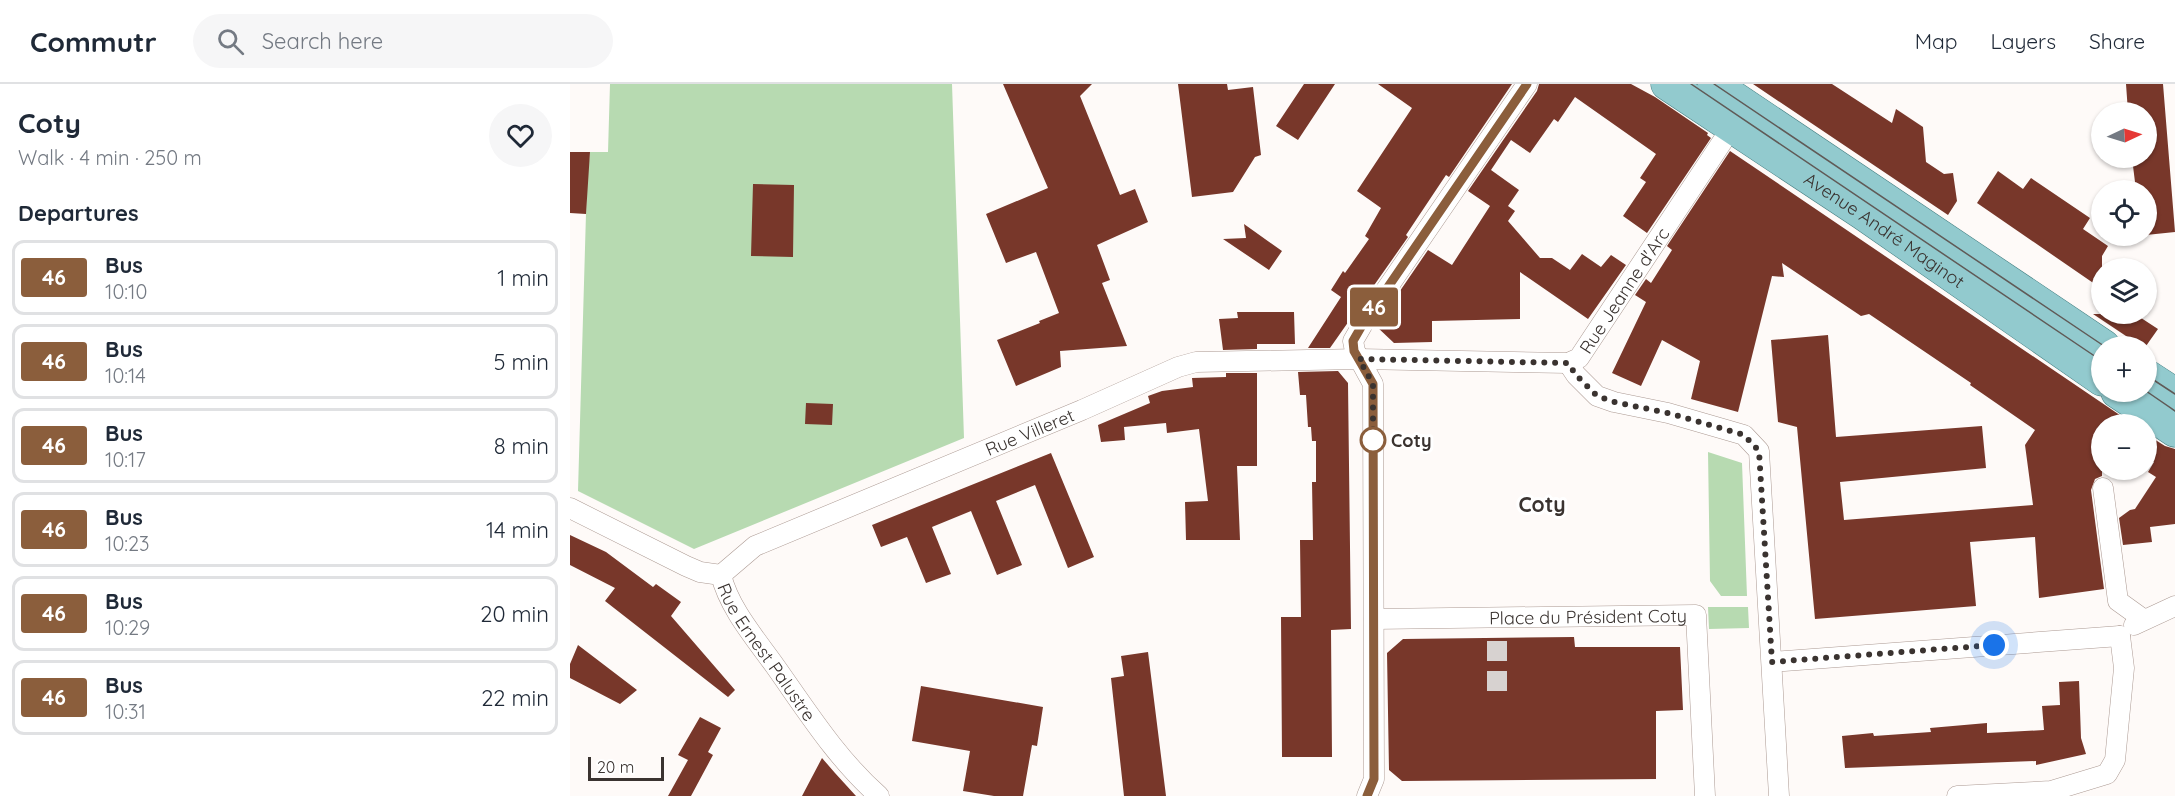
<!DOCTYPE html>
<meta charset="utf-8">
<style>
:root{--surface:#fff;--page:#f6f6f7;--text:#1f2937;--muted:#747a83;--line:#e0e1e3}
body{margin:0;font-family:Quicksand,sans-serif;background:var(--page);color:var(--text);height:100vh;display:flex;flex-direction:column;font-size:22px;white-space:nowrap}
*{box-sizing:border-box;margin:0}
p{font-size:20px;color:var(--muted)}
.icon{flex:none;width:33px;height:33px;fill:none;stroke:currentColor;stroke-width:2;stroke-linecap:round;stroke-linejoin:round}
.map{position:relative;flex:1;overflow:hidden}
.side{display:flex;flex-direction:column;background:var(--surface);width:570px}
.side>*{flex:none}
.badge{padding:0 12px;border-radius:4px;font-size:21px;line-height:39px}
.needle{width:39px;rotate:86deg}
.fabs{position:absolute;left:1521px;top:18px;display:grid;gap:12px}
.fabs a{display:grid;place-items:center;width:66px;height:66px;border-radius:50%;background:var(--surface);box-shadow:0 2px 4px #0004;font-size:30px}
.scale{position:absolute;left:18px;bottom:15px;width:76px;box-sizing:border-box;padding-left:6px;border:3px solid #3a3330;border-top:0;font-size:16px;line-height:21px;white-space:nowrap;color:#3a3330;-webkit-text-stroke:4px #fff;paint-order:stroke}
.you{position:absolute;width:30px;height:30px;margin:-15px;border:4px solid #fff;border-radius:50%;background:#1a73e8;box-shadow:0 0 0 9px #1a73e833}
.map>.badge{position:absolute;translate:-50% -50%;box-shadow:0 0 0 3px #fff}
h2{padding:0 18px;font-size:22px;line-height:54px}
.round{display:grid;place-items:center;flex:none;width:63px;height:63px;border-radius:32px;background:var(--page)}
.summary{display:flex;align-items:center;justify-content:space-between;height:102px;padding:0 18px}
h1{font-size:28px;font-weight:800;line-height:45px}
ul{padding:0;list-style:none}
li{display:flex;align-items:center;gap:18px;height:75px;margin:0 12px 9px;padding:0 6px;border:3px solid var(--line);border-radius:12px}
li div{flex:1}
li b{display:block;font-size:22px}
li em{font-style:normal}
li .badge{min-width:66px;font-weight:700;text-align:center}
header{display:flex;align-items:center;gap:36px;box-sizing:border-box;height:84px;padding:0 30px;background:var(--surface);border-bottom:2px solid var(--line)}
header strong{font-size:28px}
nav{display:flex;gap:33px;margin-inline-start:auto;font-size:21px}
.search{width:420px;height:54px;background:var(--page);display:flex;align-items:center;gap:15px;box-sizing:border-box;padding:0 21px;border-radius:33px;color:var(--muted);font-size:22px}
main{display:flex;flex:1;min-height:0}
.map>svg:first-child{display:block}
</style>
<header>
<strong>Commutr</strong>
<div class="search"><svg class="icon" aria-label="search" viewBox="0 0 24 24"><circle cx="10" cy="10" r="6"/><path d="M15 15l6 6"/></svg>Search here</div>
<nav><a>Map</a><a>Layers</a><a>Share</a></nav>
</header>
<main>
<section class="side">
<div class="summary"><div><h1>Coty</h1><p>Walk · 4 min · 250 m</p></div><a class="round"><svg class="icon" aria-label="heart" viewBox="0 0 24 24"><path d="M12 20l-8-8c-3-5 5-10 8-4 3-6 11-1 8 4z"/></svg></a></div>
<h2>Departures</h2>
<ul>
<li><span class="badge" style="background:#8b5e3c;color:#fff">46</span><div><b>Bus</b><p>10:10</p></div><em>1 min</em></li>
<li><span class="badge" style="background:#8b5e3c;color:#fff">46</span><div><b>Bus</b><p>10:14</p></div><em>5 min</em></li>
<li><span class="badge" style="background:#8b5e3c;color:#fff">46</span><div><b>Bus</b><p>10:17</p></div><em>8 min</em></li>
<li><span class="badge" style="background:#8b5e3c;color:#fff">46</span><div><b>Bus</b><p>10:23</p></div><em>14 min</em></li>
<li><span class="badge" style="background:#8b5e3c;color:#fff">46</span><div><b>Bus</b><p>10:29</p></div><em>20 min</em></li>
<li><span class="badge" style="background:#8b5e3c;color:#fff">46</span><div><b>Bus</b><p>10:31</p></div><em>22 min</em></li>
</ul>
</section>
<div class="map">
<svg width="1605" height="712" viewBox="0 0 1605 712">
<rect width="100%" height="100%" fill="#fefaf8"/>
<path fill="#b7dab1" d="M 40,0 L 382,0 L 394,354 L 124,465 L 8,407 L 17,95 L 20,68 L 38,68 Z
M 1138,368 L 1172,379 L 1177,512 L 1151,512 L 1140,497 Z
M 1138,523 L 1178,523 L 1179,544 L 1139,545 Z"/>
<path fill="#78372a" d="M 433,0 L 522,0 L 510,12 L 550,111 L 565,105 L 578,138 L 527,161 L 540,196 L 532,199 L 557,262 L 490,267 L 491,283 L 446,302 L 427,256 L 470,239 L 469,237 L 489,229 L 466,168 L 436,179 L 416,130 L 478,104 Z
M 608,0 L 657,0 L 658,6 L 683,3 L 691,71 L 685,73 L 663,108 L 622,113 Z
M 734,0 L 765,0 L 728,56 L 706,42 Z
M 808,0 L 942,0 L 879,93 L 876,91 L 836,151 L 838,153 L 760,264 L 738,264 L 771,213 L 761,206 L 773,187 L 775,189 L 799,155 L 795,152 L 811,124 L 787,107 L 842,24 Z
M 969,0 L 1061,0 L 1085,13 L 1138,49 L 1137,51 L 1141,54 L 1077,149 L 1053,132 L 1076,98 L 1070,94 L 1086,70 L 1005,13 L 988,38 L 984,35 L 960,69 L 941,56 L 921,86 L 949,106 L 938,122 L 945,127 L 938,137 L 970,174 L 982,174 L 1000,186 L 1012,170 L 1031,183 L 1041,171 L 1056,181 L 1018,235 L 950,188 L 950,235 L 862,237 L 862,258 L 824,259 L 806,242 L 858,166 L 882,181 L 920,122 L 898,107 L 967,7 Z
M 1183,0 L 1262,0 L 1322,39 L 1326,25 L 1353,43 L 1356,78 L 1374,90 L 1383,89 L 1387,117 L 1378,131 Z
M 1556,0 L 1593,0 L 1605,148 L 1576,151 L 1576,106 L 1566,106 L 1562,74 L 1576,74 L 1576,28 L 1558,28 Z
M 1160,67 L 1563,340 L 1532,340 L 1532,392 L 1525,395 L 1521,406 L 1534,505 L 1469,514 L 1465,453 L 1400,458 L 1406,522 L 1245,535 L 1227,343 L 1208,338 L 1201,256 L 1258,251 L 1266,353 L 1412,342 L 1416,384 L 1270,398 L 1274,436 L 1463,421 L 1455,361 L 1465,346 L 1400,301 L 1401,299 L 1299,230 L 1291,232 L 1212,179 L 1214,193 L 1202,192 L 1168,328 L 1121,315 L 1130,277 L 1092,256 L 1071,302 L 1042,289 L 1076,218 L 1065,211 L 1076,195 L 1081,199 L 1102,166 L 1097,162 Z
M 0,68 L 20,68 L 16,130 L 0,129 Z
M 1428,87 L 1453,105 L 1461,94 L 1520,134 L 1513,145 L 1538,162 L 1532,172 L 1532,205 L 1407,119 Z
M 183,100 L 224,101 L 223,173 L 181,172 Z
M 674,140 L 712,167 L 699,186 L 653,155 L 676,154 Z
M 667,228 L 724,228 L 725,260 L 687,260 L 687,265 L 653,266 L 649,235 L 668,234 Z
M 1523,230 L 1565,230 L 1588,245 L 1576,262 L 1571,262 Z
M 768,287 L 778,299 L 781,545 L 761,546 L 762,673 L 712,673 L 711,533 L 731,533 L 730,456 L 743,456 L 742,398 L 746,398 L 746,357 L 742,357 L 741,343 L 738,343 L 736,311 L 730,311 L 728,288 Z
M 656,289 L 687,289 L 687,382 L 667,382 L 670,456 L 616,456 L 615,418 L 638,417 L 629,345 L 597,349 L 596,339 L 554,343 L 555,356 L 531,358 L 528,341 L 580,319 L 578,312 L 592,307 L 623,303 L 622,294 L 656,293 Z
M 236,319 L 263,320 L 262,341 L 235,340 Z
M 1576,350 L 1595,362 L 1605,365 L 1605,440 L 1580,443 L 1582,458 L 1553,461 L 1549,434 L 1560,426 L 1565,425 L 1586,393 L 1578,388 L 1584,378 L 1576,373 Z
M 481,369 L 524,473 L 498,484 L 465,401 L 426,417 L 452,481 L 427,491 L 401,427 L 362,443 L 381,490 L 356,499 L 337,453 L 311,463 L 302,441 Z
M 0,451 L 36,468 L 83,503 L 86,500 L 111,518 L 101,532 L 165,606 L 158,613 L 35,517 L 45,504 L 0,481 Z
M 1004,553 L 1005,563 L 1110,563 L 1113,626 L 1086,627 L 1086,695 L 832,697 L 819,686 L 817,569 L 833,555 Z
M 8,561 L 67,606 L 50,620 L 0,594 L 0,580 Z
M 578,568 L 596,712 L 554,712 L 541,594 L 554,592 L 551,572 Z
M 1509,597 L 1511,654 L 1516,670 L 1466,681 L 1466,677 L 1275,684 L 1272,652 L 1303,649 L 1304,652 L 1361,648 L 1360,644 L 1417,639 L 1417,649 L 1474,646 L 1472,622 L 1490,621 L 1489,598 Z
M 351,602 L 473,623 L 467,662 L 462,661 L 453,712 L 424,712 L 393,707 L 400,667 L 342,657 Z
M 130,633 L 151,644 L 138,668 L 143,671 L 121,712 L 98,712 L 118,676 L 108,671 Z
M 252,674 L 265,689 L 286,712 L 232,712 Z"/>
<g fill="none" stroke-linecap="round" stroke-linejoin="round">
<path stroke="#d7d2d0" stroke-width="20" stroke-dasharray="20 10" stroke-linecap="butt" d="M 927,557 L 927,612"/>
<defs>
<g id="street">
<path d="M 998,279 L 1006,291 L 1027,312 L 1044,318 L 1098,329 L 1174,351 L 1189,367 L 1209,712"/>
<path d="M 1533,404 L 1548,517 L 1573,535"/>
<path d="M 0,424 L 116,482 L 130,488 L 151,491"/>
<path id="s1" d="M 151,491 L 185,462 L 512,326 L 608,283 L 626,278 L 789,275 L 998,279 L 1009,274 L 1162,43"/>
<path id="s2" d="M 151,491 C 159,524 185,554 205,582 C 237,627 267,675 309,712"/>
<path id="s3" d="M 804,535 L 1126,531 L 1135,712"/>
<path d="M 1564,541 L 1605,522"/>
<path d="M 1202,578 L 1550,552"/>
<path d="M 797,712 L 804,695 L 803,300 L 785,267 L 783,257 L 794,238 L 957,0"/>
<path d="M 1387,712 L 1481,707 L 1537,690 L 1545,676 L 1554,584 L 1550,552"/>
</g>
<g id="primary">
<path id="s4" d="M 1097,0 L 1293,130 L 1532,296"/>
<path d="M 1144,0 L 1534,262"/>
<path d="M 1576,291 L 1605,310"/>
<path d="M 1547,308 L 1605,347"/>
</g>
</defs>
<use href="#street" stroke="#ac9a93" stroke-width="21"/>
<use href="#primary" stroke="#447e81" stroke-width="33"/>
<use href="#street" stroke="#fff" stroke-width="20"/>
<use href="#primary" stroke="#92cace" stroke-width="32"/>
<path stroke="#605a57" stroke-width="1.5" d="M 1121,0 L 1532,277
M 1144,0 L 1534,262
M 1576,291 L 1605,310
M 1576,307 L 1605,327"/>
</g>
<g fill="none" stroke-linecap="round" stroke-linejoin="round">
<defs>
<path id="line" d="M 797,712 L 804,695 L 803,300 L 784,267 L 783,257 L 794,238 L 957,0"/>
</defs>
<use href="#line" stroke="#fff" stroke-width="14"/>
<use href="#line" stroke="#8b5e3c" stroke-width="9"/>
<path stroke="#3a3330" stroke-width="6" stroke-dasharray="0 10.8" d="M 803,356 L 803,300 L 789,275 L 998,279 L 1006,291 L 1027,312 L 1044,318 L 1098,329 L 1174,351 L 1189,367 L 1202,578 L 1424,561"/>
</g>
<circle fill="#fff" stroke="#8b5e3c" stroke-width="3" cx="803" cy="356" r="12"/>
<g text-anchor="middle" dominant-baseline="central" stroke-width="6" stroke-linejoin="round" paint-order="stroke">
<g font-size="18" fill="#3a3330" stroke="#fff">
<text stroke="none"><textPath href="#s4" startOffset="262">Avenue André Maginot</textPath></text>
<text stroke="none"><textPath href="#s1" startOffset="988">Rue Jeanne d'Arc</textPath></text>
<text stroke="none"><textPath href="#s1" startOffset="342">Rue Villeret</textPath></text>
<text stroke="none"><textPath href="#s3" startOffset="214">Place du Président Coty</textPath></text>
<text stroke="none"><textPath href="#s2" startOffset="90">Rue Ernest Palustre</textPath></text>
</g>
<g font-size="18" font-weight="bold" fill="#3a3330" stroke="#fff" text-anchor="start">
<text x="821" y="356">Coty</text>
</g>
<g font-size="21" font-weight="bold" fill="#3a3330" stroke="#fff">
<text x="972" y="420">Coty</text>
</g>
</g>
</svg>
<div class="fabs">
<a><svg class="needle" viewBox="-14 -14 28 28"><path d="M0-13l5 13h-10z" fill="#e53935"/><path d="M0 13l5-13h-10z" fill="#747a83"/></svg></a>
<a><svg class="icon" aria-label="locate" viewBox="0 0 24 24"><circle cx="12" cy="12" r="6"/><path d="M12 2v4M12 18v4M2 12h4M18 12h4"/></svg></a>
<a><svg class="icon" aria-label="layers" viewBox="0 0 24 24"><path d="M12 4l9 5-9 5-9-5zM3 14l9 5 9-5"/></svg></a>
<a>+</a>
<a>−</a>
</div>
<div class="scale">20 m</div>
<div class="you" style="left:1424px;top:561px"></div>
<b class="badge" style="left:804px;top:223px;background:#8b5e3c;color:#fff">46</b>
</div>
</main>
